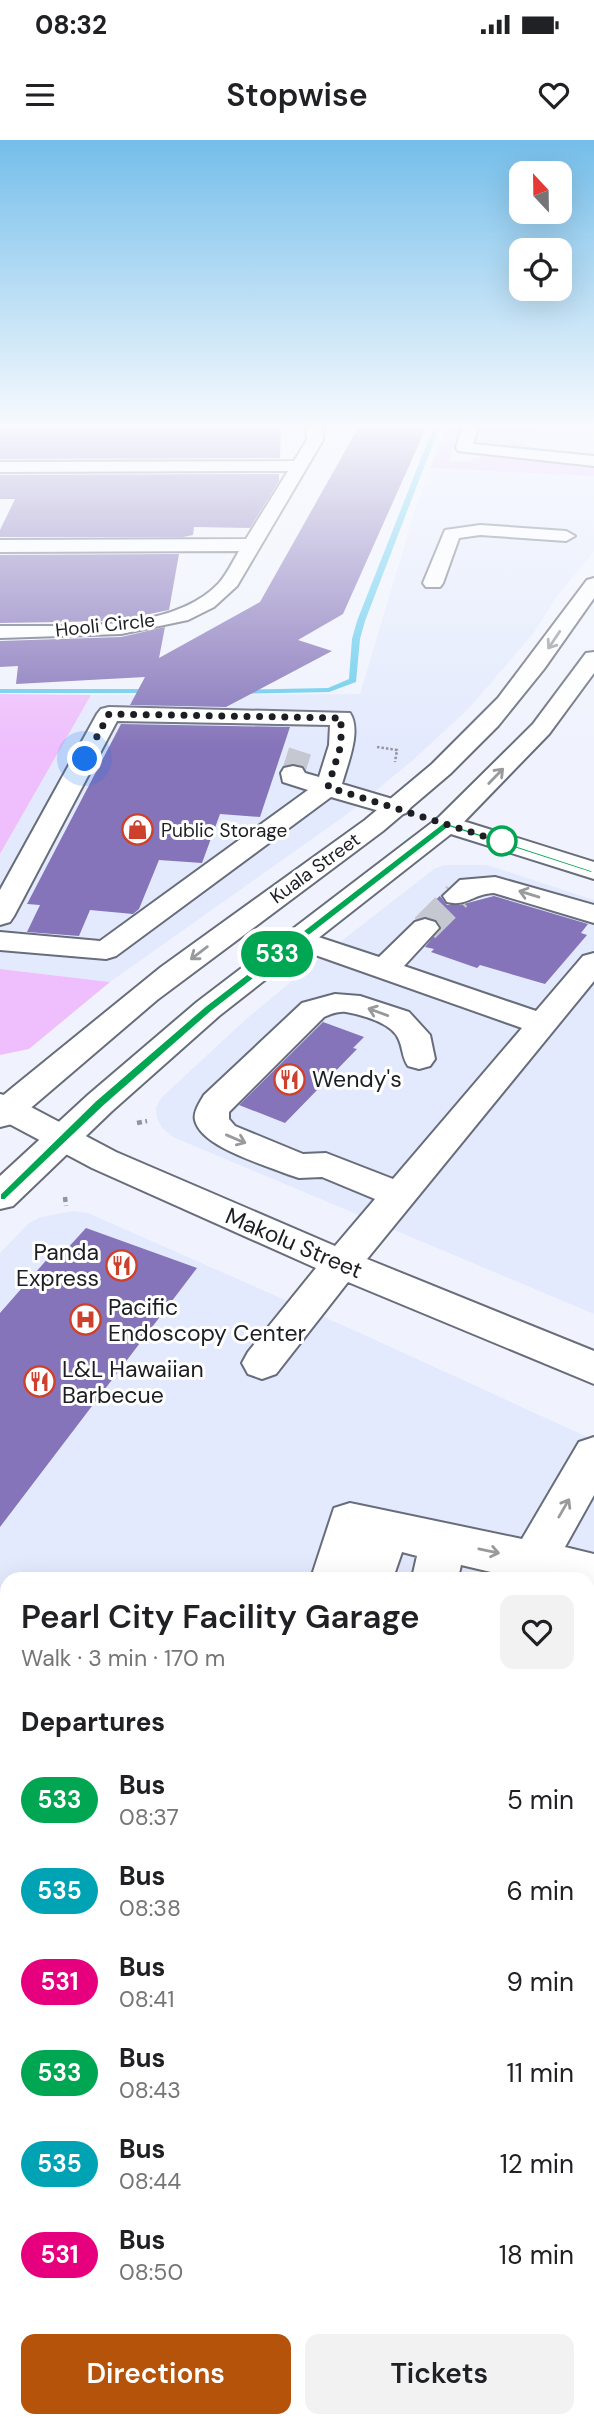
<!DOCTYPE html>
<meta charset="utf-8">
<style>
:root{--surface:#fff;--page:#f2f2f2;--text:#202124;--muted:#757577;--accent:#b45309}
body{margin:0;font-family:"DM Sans",sans-serif;background:var(--page);color:var(--text);height:100vh;display:flex;flex-direction:column;font-size:26px;white-space:nowrap}
*{box-sizing:border-box;margin:0}
p{font-size:23px;color:var(--muted)}
.icon{flex:none;width:38px;height:38px;fill:none;stroke:currentColor;stroke-width:2;stroke-linecap:round;stroke-linejoin:round}
.map{position:relative;flex:1;overflow:hidden}
.panel{position:absolute;left:0px;top:1432px;width:595px;height:856px;display:flex;flex-direction:column;background:var(--surface);border-radius:21px 21px 0 0;box-shadow:0 7px 28px #0002}
.panel>*{flex:none}
.badge{padding:0 14px;border-radius:23px;font-size:24px;line-height:46px}
.needle{width:46px;rotate:338deg}
.controls{position:absolute;left:509px;top:21px;display:grid;gap:14px}
.controls a{display:grid;place-items:center;width:63px;height:63px;border-radius:14px;background:var(--surface);box-shadow:0 7px 28px #0002;font-size:35px}
.you{position:absolute;width:35px;height:35px;margin:-18px;border:5px solid #fff;border-radius:50%;background:#1a73e8;box-shadow:0 0 0 10px #1a73e833}
.map>.badge{position:absolute;translate:-50% -50%;box-shadow:0 0 0 4px #fff}
h2{padding:0 21px;font-size:26px;line-height:63px}
.round{display:grid;place-items:center;flex:none;width:74px;height:74px;border-radius:14px;background:var(--page)}
.head{display:flex;align-items:center;justify-content:space-between;height:119px;padding:0 21px}
h1{font-size:33px;font-weight:600;line-height:52px}
.primary-button{display:flex;gap:14px;margin-top:auto;padding:14px 21px}
.primary-button a{flex:1;height:80px;border-radius:14px;background:var(--accent);color:#fff;font-size:28px;font-weight:600;line-height:80px;text-align:center}
.primary-button a+a{background:var(--page);color:var(--text)}
ul{padding:0;list-style:none}
li{display:flex;align-items:center;gap:21px;height:91px;padding:0 21px}
li div{flex:1}
li b{display:block;font-size:26px}
li em{font-style:normal}
li .badge{min-width:77px;font-weight:700;text-align:center}
.status{display:flex;justify-content:space-between;align-items:center;height:49px;padding:0 35px;background:var(--surface);direction:ltr}
.status svg{height:19px;fill:currentColor}
header{display:flex;justify-content:space-between;align-items:center;height:91px;padding:0 21px;background:var(--surface);font-size:32px;font-weight:600}
.map>svg:first-child{display:block}
</style>
<div class="status"><b>08:32</b><svg viewBox="0 0 49 12"><path d="M0 12V9h3v3zM5 12V6h3v6zM10 12V3h3v9zM15 12V0h3v12zM26 1h20v11H26zM47 4h2v5h-2z"/></svg></div>
<header><svg class="icon" aria-label="menu" viewBox="0 0 24 24"><path d="M4 6h16M4 12h16M4 18h16"/></svg>Stopwise<svg class="icon" aria-label="heart" viewBox="0 0 24 24"><path d="M12 20l-8-8c-3-5 5-10 8-4 3-6 11-1 8 4z"/></svg></header>
<div class="map">
<svg width="594" height="2286" viewBox="0 0 594 2286">
<rect width="100%" height="100%" fill="#f0f3fd"/>
<path fill="#e4eafd" fill-rule="evenodd" d="M 446,288 L 594,288 L 594,411 L 554,460 L 533,494 L 470,567 L 412,621 L 346,675 L 110,842 L 0,829 L 0,714 L 91,555 L 360,554 L 416,367 Z
M 444,725 L 487,725 L 594,760 L 594,1174 L 173,997 L 162,988 L 157,978 L 156,968 L 161,958 L 245,880 L 317,820 L 434,729 Z
M 73,1071 L 88,1073 L 360,1193 L 594,1300 L 594,2286 L 0,2286 L 0,1113 L 29,1083 L 41,1077 ZM 7,1438 L 588,1438 L 588,2280 L 7,2280 Z"/>
<path fill="#eebffc" d="M 446,288 L 460,288 L 449,321 L 469,321 L 489,314 L 594,325 L 594,336 L 430,328 Z
M 480,288 L 543,288 L 523,305 L 537,308 L 533,310 L 483,303 L 477,296 Z
M 0,554 L 91,555 L 0,714 Z
M 0,829 L 110,842 L 29,909 L 0,915 Z"/>
<g fill="none" stroke-linecap="round" stroke-linejoin="round">
<path fill="#66ccec" fill-rule="evenodd" d="M 433,288 L 439,288 L 365,481 L 360,499 L 356,542 L 329,552 L 233,554 L 233,550 L 236,550 L 328,548 L 349,539 L 352,499 L 357,481 Z
M 0,549 L 156,549 L 160,551 L 156,553 L 0,553 Z"/>
</g>
<path fill="#8574b9" d="M 0,288 L 281,288 L 280,318 L 0,319 Z
M 358,288 L 426,288 L 343,474 L 298,500 L 332,511 L 226,567 L 130,565 L 145,537 L 16,544 L 18,526 L 0,527 L 0,501 L 121,497 L 165,487 L 159,518 L 260,462 Z
M 279,334 L 279,341 L 250,388 L 194,387 L 193,395 L 183,397 L 0,397 L 0,390 L 15,359 L 0,359 L 0,335 Z
M 179,414 L 169,470 L 115,481 L 0,483 L 0,415 Z
M 121,584 L 290,587 L 260,677 L 220,674 L 202,723 L 159,720 L 139,769 L 133,774 L 90,770 L 79,796 L 27,792 L 40,765 L 27,764 Z
M 444,752 L 440,756 L 447,765 L 460,765 L 494,756 L 588,784 L 581,793 L 587,795 L 545,844 L 480,825 L 477,828 L 431,812 L 434,809 L 425,807 L 441,787 L 436,779 L 426,776 L 415,779 Z
M 323,882 L 364,897 L 353,908 L 357,909 L 285,983 L 239,965 Z
M 86,1088 L 197,1128 L 0,1387 L 0,1173 L 57,1108 L 65,1111 Z"/>
<g fill="none" stroke-linecap="round" stroke-linejoin="round">
<path stroke="#c6c8d1" stroke-width="23" stroke-dasharray="23 11" stroke-linecap="butt" d="M 293,633 L 302,605"/>
<path stroke="#c6c8d1" stroke-width="29" stroke-dasharray="29 14" stroke-linecap="butt" d="M 425,788 L 457,756"/>
<defs>
<path id="minor" d="M 306,288 L 322,288 L 323,300 L 237,446 L 214,467 L 188,480 L 121,494 L 0,498 L 0,486 C 64,485 171,494 219,443 C 227,434 233,421 239,411 L 0,412 L 0,400 L 246,399 L 288,331 L 0,332 L 0,322 L 294,321 L 307,300 Z
M 462,288 L 478,288 L 473,304 L 594,316 L 594,326 L 458,311 L 456,308 Z
M 480,385 L 566,391 L 575,396 L 566,401 L 480,395 L 459,398 L 443,443 L 440,447 L 426,447 L 423,443 L 445,390 Z
M 109,567 L 350,573 C 362,591 347,625 342,644 L 406,663 L 410,668 L 406,673 L 397,676 L 331,657 L 116,816 L 106,819 L 0,810 L 0,792 L 100,801 L 308,650 L 283,642 L 281,633 L 284,628 L 293,626 L 302,628 L 305,633 L 319,637 L 329,605 L 330,585 L 117,581 L 14,776 L 10,782 L 0,785 L 0,750 L 97,574 L 101,569 Z
M 447,676 L 594,722 L 594,739 L 438,690 L 434,684 L 438,678 Z
M 495,737 L 594,765 L 594,783 L 494,753 C 472,754 467,767 447,762 L 443,756 L 460,740 Z
M 425,779 L 435,782 L 439,788 L 404,826 L 536,871 L 583,816 L 594,813 L 594,841 L 367,1119 L 594,1211 L 594,1244 L 348,1142 L 276,1234 L 262,1239 L 248,1234 L 242,1223 L 248,1212 L 316,1128 L 92,1028 L 0,979 L 0,954 L 12,957 L 116,1012 L 335,1106 L 375,1059 L 322,1037 L 299,1038 L 287,1034 C 263,1024 201,1007 195,980 C 193,972 200,962 204,955 L 302,863 L 335,854 L 360,856 L 409,872 L 430,895 L 435,919 L 430,926 L 419,929 L 408,926 C 402,917 403,909 399,900 C 393,883 362,875 346,872 C 338,871 331,874 324,877 L 229,972 L 229,979 L 235,986 L 303,1014 L 326,1013 L 393,1039 L 522,888 L 287,805 L 282,799 L 287,793 L 297,790 L 379,817 L 415,782 Z
M 594,1297 L 594,1355 L 565,1407 L 594,1414 L 594,1454 L 588,1453 L 588,1438 L 508,1438 L 508,1436 L 461,1425 L 458,1438 L 412,1438 L 417,1416 L 402,1412 L 393,1438 L 311,1438 L 334,1368 L 350,1363 L 522,1399 L 579,1302 Z
M 0,1643 L 7,1646 L 7,1698 L 0,1696 Z
M 594,1731 L 594,1843 L 588,1845 L 588,1734 Z
M 588,1879 L 594,1881 L 594,1941 L 588,1939 Z"/>
<path id="major" d="M 594,438 L 594,458 L 544,529 L 498,586 L 450,634 L 383,691 L 157,860 L 12,984 L 0,987 L 0,958 L 12,948 L 161,827 L 365,680 L 432,624 L 498,558 L 587,440 Z
M 594,512 L 594,533 L 549,594 L 456,690 L 219,876 L 112,971 L 13,1066 L 0,1069 L 0,1036 L 88,955 L 197,862 L 438,678 L 533,584 L 586,513 Z"/>
</defs>
<use href="#minor" stroke="#686d7b" stroke-width="4"/>
<use href="#major" stroke="#686d7b" stroke-width="4"/>
<path stroke="#93959d" stroke-width="2.5" stroke-dasharray="2.5 2" stroke-linecap="butt" d="M 377,607 L 397,610 L 395,622"/>
<path stroke="#93959d" stroke-width="4.5" stroke-dasharray="5 3.5" stroke-linecap="butt" d="M 137,983 L 147,981
M 65,1057 L 66,1066"/>
<use href="#minor" fill="#fff" fill-rule="evenodd"/>
<use href="#major" fill="#fff" fill-rule="evenodd"/>
</g>
<defs><path id="oneway-shaft" d="M-6 0H5M1.5-3L5.5 0L1.5 3" fill="none" stroke-width="1.6" stroke-linecap="round" stroke-linejoin="round" transform="scale(1.75)"/></defs>
<g stroke="#999a9c">
<use href="#oneway-shaft" transform="translate(554 500) rotate(124)"/>
<use href="#oneway-shaft" transform="translate(496 636) rotate(-46)"/>
<use href="#oneway-shaft" transform="translate(529 754) rotate(-163)"/>
<use href="#oneway-shaft" transform="translate(199 813) rotate(143)"/>
<use href="#oneway-shaft" transform="translate(378 872) rotate(-160)"/>
<use href="#oneway-shaft" transform="translate(236 999) rotate(23)"/>
<use href="#oneway-shaft" transform="translate(564 1368) rotate(-60)"/>
<use href="#oneway-shaft" transform="translate(489 1411) rotate(12)"/>
</g>
<linearGradient id="sky" x2="0" y2="1"><stop stop-color="#74beea"/><stop offset="0.47" stop-color="#f8fafe"/><stop offset="1" stop-color="#f8fafe" stop-opacity="0"/></linearGradient>
<rect width="594" height="608" fill="url(#sky)"/>
<path fill="#00a651" stroke="#fff" stroke-width="2" d="M 444,682 L 594,731 L 591,733 L 449,687 L 211,872 L 104,966 L 5,1060 L 0,1060 L 0,1054 L 95,961 L 204,867 Z"/>
<g fill="none" stroke-linecap="round" stroke-linejoin="round">
<path stroke="#1c1e23" stroke-width="7" stroke-dasharray="0 12.6" d="M 85,619 L 109,574 L 341,578 L 341,605 L 328,647 L 512,705 L 502,701"/>
</g>
<defs>
<symbol id="shop-ring" viewBox="-11 -11 22 22"><circle r="9.5" fill="#fff" stroke="#cc402c" stroke-width="1.5"/><path d="M-5-2.5h2.3a2.7 3.5 0 0 1 5.4 0H5L5.5 6h-11ZM-1.5-2.5h3a1.5 2.3 0 0 0-3 0Z" fill="#cc402c"/></symbol>
<symbol id="restaurant-ring" viewBox="-11 -11 22 22"><circle r="9.5" fill="#fff" stroke="#cc402c" stroke-width="1.5"/><path d="M-5-6h1v4h1v-4h1v4h1v-4h1v5L-1.5 .5V6h-2V.5L-5-1ZM5-6V6H3V1.5H1.5Q1.5-4 5-6Z" fill="#cc402c"/></symbol>
<symbol id="hospital-ring" viewBox="-11 -11 22 22"><circle r="9.5" fill="#fff" stroke="#cc402c" stroke-width="1.5"/><path d="M-5-5h3v3.5h4V-5h3V5h-3V1.5h-4V5h-3Z" fill="#cc402c"/></symbol>
</defs>
<g fill-rule="evenodd">
<use href="#shop-ring" x="120" y="672" width="35" height="35"/>
<use href="#restaurant-ring" x="272" y="922" width="35" height="35"/>
<use href="#restaurant-ring" x="104" y="1108" width="35" height="35"/>
<use href="#hospital-ring" x="68" y="1162" width="35" height="35"/>
<use href="#restaurant-ring" x="22" y="1224" width="35" height="35"/>
</g>
<circle fill="#fff" stroke="#00a651" stroke-width="3.5" cx="502" cy="701" r="14"/>
<g text-anchor="middle" dominant-baseline="central" stroke-width="6" stroke-linejoin="round" paint-order="stroke">
<g font-size="19" fill="#1c1e23" stroke="#fff">
<text transform="translate(105 485) rotate(-6)">Hooli Circle</text>
<text transform="translate(315 728) rotate(-36)">Kuala Street</text>
</g>
<g font-size="19" fill="#1c1e23" stroke="#fff" text-anchor="start">
<text x="161" y="690">Public Storage</text>
</g>
<g font-size="23" fill="#1c1e23" stroke="#fff" text-anchor="start">
<text x="312" y="939">Wendy's</text>
<text x="99" y="1112" text-anchor="end">Panda<tspan x="99" dy="26">Express</tspan></text>
<text x="108" y="1167">Pacific<tspan x="108" dy="26">Endoscopy Center</tspan></text>
<text x="62" y="1229">L&amp;L Hawaiian<tspan x="62" dy="26">Barbecue</tspan></text>
</g>
<g font-size="23" fill="#1c1e23" stroke="#fff">
<text transform="translate(294 1103) rotate(23)">Makolu Street</text>
</g>
</g>
</svg>
<div class="controls">
<a><svg class="needle" viewBox="-14 -14 28 28"><path d="M0-13l5 13h-10z" fill="#e53935"/><path d="M0 13l5-13h-10z" fill="#757577"/></svg></a>
<a><svg class="icon" aria-label="locate" viewBox="0 0 24 24"><circle cx="12" cy="12" r="6"/><path d="M12 2v4M12 18v4M2 12h4M18 12h4"/></svg></a>
</div>
<div class="you" style="left:85px;top:619px"></div>
<b class="badge" style="left:277px;top:814px;background:#00a651;color:#fff">533</b>
<section class="panel">
<div class="head"><div><h1>Pearl City Facility Garage</h1><p>Walk · 3 min · 170 m</p></div><a class="round"><svg class="icon" aria-label="heart" viewBox="0 0 24 24"><path d="M12 20l-8-8c-3-5 5-10 8-4 3-6 11-1 8 4z"/></svg></a></div>
<h2>Departures</h2>
<ul>
<li><span class="badge" style="background:#00a651;color:#fff">533</span><div><b>Bus</b><p>08:37</p></div><em>5 min</em></li>
<li><span class="badge" style="background:#00a3b4;color:#fff">535</span><div><b>Bus</b><p>08:38</p></div><em>6 min</em></li>
<li><span class="badge" style="background:#e6007e;color:#fff">531</span><div><b>Bus</b><p>08:41</p></div><em>9 min</em></li>
<li><span class="badge" style="background:#00a651;color:#fff">533</span><div><b>Bus</b><p>08:43</p></div><em>11 min</em></li>
<li><span class="badge" style="background:#00a3b4;color:#fff">535</span><div><b>Bus</b><p>08:44</p></div><em>12 min</em></li>
<li><span class="badge" style="background:#e6007e;color:#fff">531</span><div><b>Bus</b><p>08:50</p></div><em>18 min</em></li>
</ul>
<div class="primary-button"><a>Directions</a><a>Tickets</a></div>
</section>
</div>
